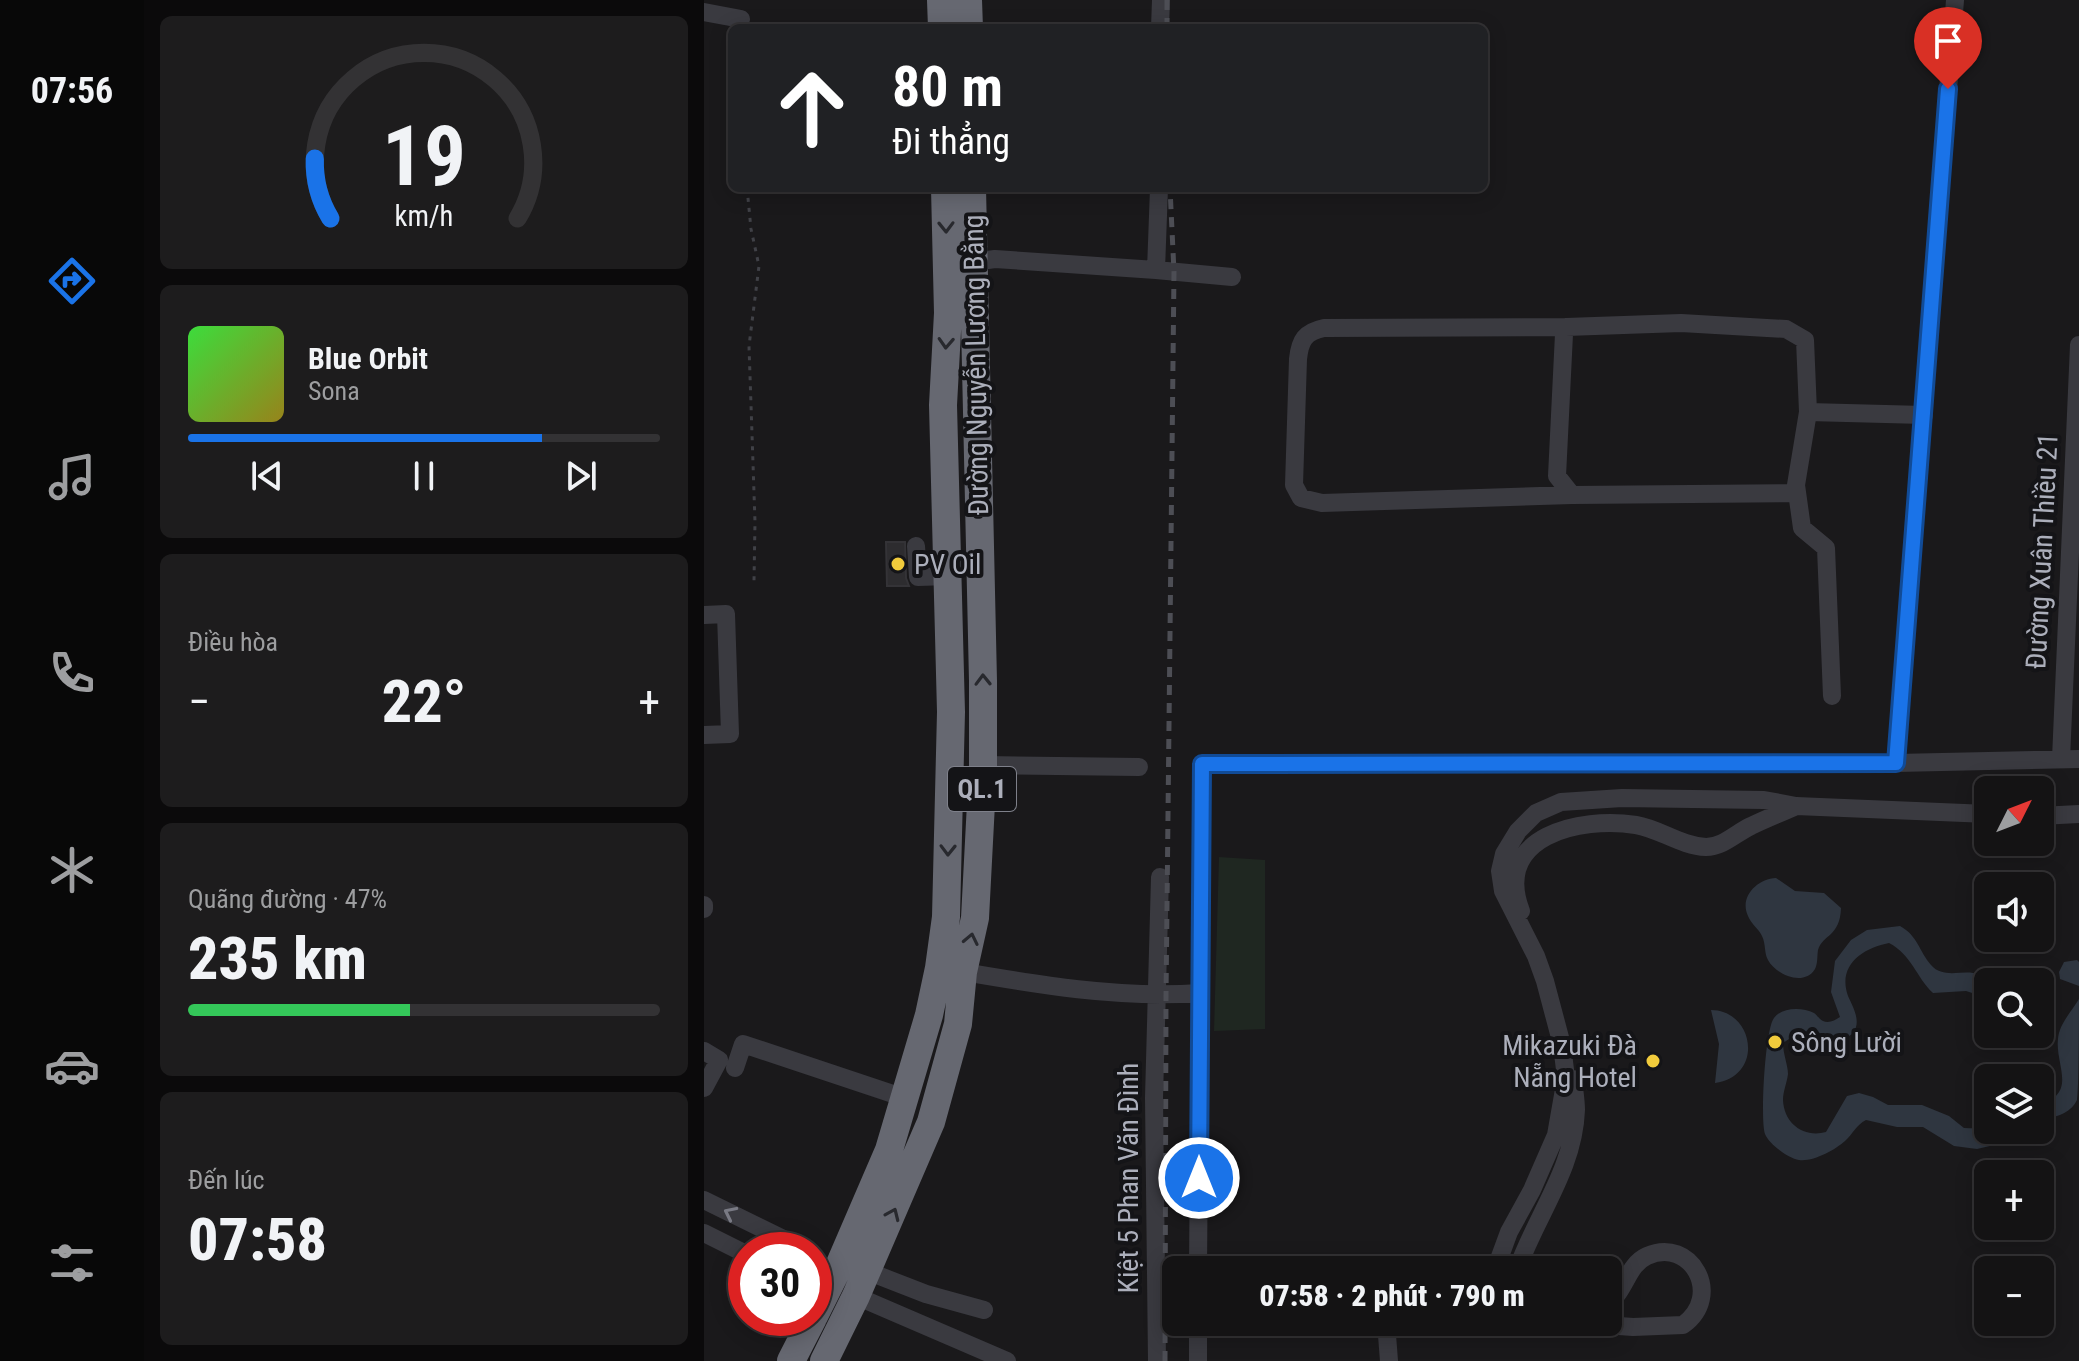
<!DOCTYPE html>
<html lang="vi">
<meta charset="utf-8">
<style>
:root{--surface:#141314;--page:#1d1c1d;--text:#f1f3f6;--muted:#9d9ea0;--line:#333234;--accent:#1a73e8}
body{margin:0;font-family:"Roboto Condensed",sans-serif;background:var(--page);color:var(--text);height:100vh;display:flex;flex-direction:column;font-size:30px;white-space:nowrap}
*{box-sizing:border-box;margin:0}
p{font-size:26px;color:var(--muted)}
.icon{flex:none;width:44px;height:44px;fill:none;stroke:currentColor;stroke-width:2;stroke-linecap:round;stroke-linejoin:round}
.map{position:relative;flex:1;overflow:hidden}
.side{display:flex;flex-direction:column;gap:16px;padding:16px;background:#0b0a0b;width:560px}
.side>*{flex:none}
.top-card{position:absolute;left:24px;top:24px;width:760px;height:168px;border-radius:12px;box-shadow:0 4px 20px #0003,0 0 0 2px var(--line);background:#202124;color:#fff;overflow:hidden}
.needle{width:52px;rotate:48deg}
.fabs{position:absolute;left:1270px;top:776px;display:grid;gap:16px}
.fabs a{display:grid;place-items:center;width:80px;height:80px;border-radius:12px;background:var(--surface);box-shadow:0 4px 20px #0003,0 0 0 2px var(--line);font-size:40px}
.speed{position:absolute;left:24px;top:1232px;display:flex;gap:16px;font-size:40px;font-weight:700;text-align:center}
.speed>*{display:grid;place-content:center;width:104px;height:104px;border-radius:50%;background:var(--surface);box-shadow:0 4px 20px #0003,0 0 0 2px var(--line);line-height:1}
.speed .limit{border:12px solid #d22;background:#fff;color:#111}
.pin{position:absolute;display:grid;place-items:center;width:68px;height:68px;color:#fff;margin:-82px -34px;border-radius:50% 50% 50% 0;rotate:-45deg;box-shadow:0 0 8px #0007}
.pin .icon{rotate:45deg}
.me{position:absolute;width:88px;margin:-44px;rotate:0deg;stroke-linejoin:round;filter:drop-shadow(0 0 6px #0008)}
.turn{display:flex;align-items:center;gap:28px;height:168px;padding:0 32px;font-size:36px}
.turn .icon{width:104px;height:104px;stroke-width:2.5}
.turn b{display:block;font-size:56px;line-height:68px}
.big{font-size:60px;font-weight:800;line-height:1.1}
.side .tile{flex:1;display:flex;flex-direction:column;justify-content:center;gap:12px;min-width:0;padding:0 28px;border-radius:12px;background:var(--page)}
.side .dial{align-items:center;gap:0}
.dial svg{height:208px;overflow:visible;fill:none;stroke:var(--line);stroke-width:7;stroke-linecap:round;text-anchor:middle}
.dial text{fill:var(--text);stroke:none}
.song{display:flex;align-items:center;gap:24px}
.cover{width:96px;height:96px;border-radius:12px;background:linear-gradient(135deg,hsl(120 70% 55%),hsl(50 70% 35%))}
.played{height:8px;border-radius:4px;background:linear-gradient(90deg,var(--accent) 75%,var(--line) 75%)}
.keys{display:flex;justify-content:space-around;direction:ltr}
.heat{display:flex;justify-content:space-between;align-items:center;font-size:44px;direction:ltr}
.charge{height:12px;border-radius:6px;background:linear-gradient(90deg,#34c759 47%,var(--line) 0)}
.trip{position:absolute;left:458px;top:1256px;width:460px;height:80px;border-radius:12px;background:var(--surface);box-shadow:0 4px 20px #0003,0 0 0 2px var(--line);font-weight:800;line-height:80px;text-align:center}
main{display:flex;flex:1;min-height:0}
.tabs{display:flex;flex-direction:column;width:144px;justify-content:space-around;align-items:center;background:#080808;color:var(--muted)}
.tabs .icon{width:56px;height:56px}
.tabs .current{color:var(--accent)}
.tabs b{font-size:36px;color:var(--text)}
.map>svg:first-child{display:block}
</style>
<main>
<nav class="tabs">
<b>07:56</b>
<svg class="icon current" aria-label="directions" viewBox="0 0 24 24"><path d="M12 3l9 9-9 9-9-9zM9 14v-3h6M13 9l2 2-2 2"/></svg>
<svg class="icon" aria-label="music" viewBox="0 0 24 24"><path d="M9 18V5l10-2v13"/><circle cx="6" cy="18" r="3"/><circle cx="16" cy="16" r="3"/></svg>
<svg class="icon" aria-label="phone" viewBox="0 0 24 24"><path d="M5 4h4l2 5-3 2q2 4 5 5l2-3 5 2v4C11 20 4 13 5 4z"/></svg>
<svg class="icon" aria-label="climate" viewBox="0 0 24 24"><path d="M12 3v18M4 7l16 10M4 17L20 7"/></svg>
<svg class="icon" aria-label="car" viewBox="0 0 24 24"><path d="M5 17H2v-5l4-1 3-4h7l3 4 3 1v5h-3M9 17h6M6 11h13"/><circle cx="7" cy="17" r="2"/><circle cx="17" cy="17" r="2"/></svg>
<svg class="icon" aria-label="filters" viewBox="0 0 24 24"><path d="M4 7h16M4 17h16"/><circle cx="9" cy="7" r="2"/><circle cx="15" cy="17" r="2"/></svg>
</nav>
<section class="side">
<div class="tile dial"><svg viewBox="0 0 100 80">
<path d="M14 69A42 42 0 1 1 86 69"/>
<path d="M14 69A42 42 0 0 1 8 46" stroke="#1a73e8"/>
<text x="50" y="56" font-size="32" font-weight="700">19</text>
<text x="50" y="72" font-size="11">km/h</text>
</svg></div>
<div class="tile">
<div class="song"><i class="cover"></i><div><b>Blue Orbit</b><p>Sona</p></div></div>
<div class="played"></div>
<div class="keys"><svg class="icon" aria-label="previous" viewBox="0 0 24 24"><path d="M18 5L8 12l10 7zM5 5v14"/></svg><svg class="icon" aria-label="pause" viewBox="0 0 24 24"><path d="M8 5v14M16 5v14"/></svg><svg class="icon" aria-label="next" viewBox="0 0 24 24"><path d="M6 5l10 7-10 7zM19 5v14"/></svg></div>
</div>
<div class="tile"><p>Điều hòa</p>
<div class="heat"><a>−</a><b class="big">22°</b><a>+</a></div>
</div>
<div class="tile"><p>Quãng đường · 47%</p><b class="big">235 km</b><div class="charge"></div></div>
<div class="tile"><p>Đến lúc</p><b class="big">07:58</b></div>
</section>
<div class="map">
<svg width="1375" height="1361" viewBox="0 0 1375 1361">
<rect width="100%" height="100%" fill="#1a191b"/>
<!-- green -->
<path fill="#1f2721" d="M515,857l46,3v169l-51,2z"/>
<!-- water -->
<path fill="#2f3640" d="M1072,878l19,13 29,2 17,15c-1,29 -18,26 -23,42 -1,6 0,13 -3,19 -11,18 -39,6 -47,-9 -4,-7 -2,-16 -6,-24 -3,-7 -11,-12 -14,-20 -9,-19 9,-37 28,-38z
M1196,926c18,10 19,25 31,39 11,13 28,6 42,8 19,2 22,13 43,4l10,5h-38v16l-22,-7 -33,2c-17,-16 -21,-38 -44,-50 -26,5 -52,22 -41,53 4,9 11,21 8,31 -2,10 -14,12 -21,14l-11,-4 -11,2 -18,-4 -12,8c0,11 5,22 5,31 -1,9 -5,17 -5,26 1,24 21,38 43,32l21,-36 12,-3 14,4 15,8h34l27,11 15,12 50,2 -20,15 -17,4 -23,-3 -31,-19h-26l-31,-7c-10,5 -13,14 -21,21 -10,9 -32,21 -46,19 -11,-2 -30,-16 -34,-26 -5,-14 0,-105 9,-116 8,-11 28,-11 40,-5 3,2 5,6 9,8 6,3 12,-1 17,-4l-9,-25 4,-31 16,-21 16,-10z
M1373,960l2,2v24l-19,-7 -1,-7 5,-10z
M1375,999c0,18 0,89 -2,101 -6,13 -24,20 -37,17v-13c38,-11 15,-39 18,-65 1,-15 14,-28 21,-40z
M1007,1010c43,0 54,66 4,73l4,-39z"/>
<!-- building -->
<path fill="#2d2c2f" stroke="#343337" stroke-width="2" d="M182,542h19l1,36 3,8h-22z"/>
<g fill="none" stroke-linecap="round" stroke-linejoin="round">
<!-- path -->
<path stroke="#404147" stroke-width="3" stroke-dasharray="4 6" stroke-linecap="butt" d="M43,188l4,41 8,37 -10,80 6,176 -1,59"/>
<!-- minor -->
<path stroke="#3a3a40" stroke-width="18" d="M0,12l37,7
M456,28l1,-28
M262,263l29,-4 161,11 3,-82
M452,270l76,7
M862,327l-242,1c-19,4 -24,12 -26,31l-4,126 7,13 21,5 250,-8
M1093,493l-225,2 -15,-19 7,-142 2,-7 115,-4 105,6 19,11 3,72
M212,546l2,31 31,-1
M0,615l22,-1 4,120 -26,1
M1128,696l-6,-148 -24,-20 -6,-43 12,-73 116,3
M1357,759l18,-414
M1192,763l59,-763
M279,765l156,2
M1336,816l39,-2
M0,905v4
M817,911c-29,-75 59,-95 115,-86 24,4 45,21 70,22 17,0 30,-14 45,-21 14,-7 30,-13 45,-20
M248,970c81,14 165,29 248,23
M0,1051l15,9 -15,28
M31,1068l8,-24 162,54
M0,1200l102,50
M0,1233l42,21
M494,1270l4,-506 694,-1 183,-4
M791,1270l14,-38 23,-42 24,-55 10,-57 -4,-33 -17,-64 -9,-25 -33,-65 -3,-20 4,-17 14,-23 18,-18 25,-11 61,-4 142,2 32,6 192,8
M813,1270c19,-54 57,-101 59,-160 0,-10 -2,-21 -3,-31
M163,1271l59,23 58,16
M152,1296l151,65
M682,1322l3,39
M860,1322l69,5 50,-2c41,-29 8,-89 -36,-69 -20,9 -21,35 -39,47
M453,1361l-3,-263 6,-221
M494,1361v-39"/>
<!-- highway -->
<path stroke="#666871" stroke-width="28" d="M237,0l1,28
M264,0l1,28
M110,1316l25,-50 50,-116 40,-135 10,-47 7,-51 5,-205 -8,-307 5,-92 -3,-125
M87,1361l22,-43
M120,1361l32,-65 75,-174 27,-98 5,-52 12,-54 8,-153v-84l-11,-493"/>
<!-- rail -->
<path stroke="#4d4e55" stroke-width="5" stroke-dasharray="10 8" stroke-linecap="butt" d="M463,0v28
M461,1361l1,-365 8,-724 -4,-84"/>
</g>
<!-- one-way arrows -->
<defs><path id="oneway-chevron" d="M-2-3.5L2.5 0L-2 3.5" fill="none" stroke-width="1.6" stroke-linecap="round" stroke-linejoin="round" transform="scale(2)"/></defs>
<g stroke="#28292e">
<use href="#oneway-chevron" transform="translate(242 227) rotate(89)"/>
<use href="#oneway-chevron" transform="translate(242 343) rotate(93)"/>
<use href="#oneway-chevron" transform="translate(279 680) rotate(-91)"/>
<use href="#oneway-chevron" transform="translate(244 850) rotate(91)"/>
<use href="#oneway-chevron" transform="translate(267 939) rotate(-78)"/>
<use href="#oneway-chevron" transform="translate(189 1214) rotate(-66)"/>
</g>
<use stroke="#797a84" href="#oneway-chevron" transform="translate(26 1213) rotate(-154)"/>
<g fill="none" stroke-linecap="round" stroke-linejoin="round">
<defs>
<path id="route" d="M495,1178l3,-414 694,-1 52,-674"/>
</defs>
<!-- route casing -->
<use href="#route" stroke="#114b97" stroke-width="20"/>
<!-- route -->
<use href="#route" stroke="#1a73e8" stroke-width="14"/>
</g>
<!-- markers -->
<g fill="#f1cb3c" stroke="#141417" stroke-width="3">
<circle cx="194" cy="564" r="8"/>
<circle cx="1071" cy="1042" r="8"/>
<circle cx="949" cy="1061" r="8"/>
</g>
<g text-anchor="middle" dominant-baseline="central" stroke-width="8" stroke-linejoin="round" paint-order="stroke">
<!-- shield labels -->
<rect fill="#141417" stroke="#7e808a" stroke-width="2" x="244" y="767" width="68" height="44" rx="6"/>
<g font-size="26" font-weight="bold" fill="#acafbb">
<text x="278" y="789">QL.1</text>
</g>
<!-- street labels -->
<g font-size="28" fill="#acafbb" stroke="#141417">
<text transform="translate(272 365) rotate(-91)">Đường Nguyễn Lương Bằng</text>
<text transform="translate(1338 551) rotate(-87)">Đường Xuân Thiều 21</text>
<text transform="translate(424 1178) rotate(-90)">Kiệt 5 Phan Văn Đình</text>
</g>
<!-- poi labels -->
<g font-size="28" fill="#acafbb" stroke="#141417" text-anchor="start">
<text x="210" y="564">PV Oil</text>
<text x="1087" y="1042">Sông Lười</text>
<text x="933" y="1045" text-anchor="end">Mikazuki Đà<tspan x="933" dy="32">Nẵng Hotel</tspan></text>
</g>
</g>
</svg>
<div class="fabs">
<a><svg class="needle" viewBox="-14 -14 28 28"><path d="M0-13l5 13h-10z" fill="#e53935"/><path d="M0 13l5-13h-10z" fill="#9d9ea0"/></svg></a>
<a><svg class="icon" aria-label="sound" viewBox="0 0 24 24"><path d="M4 9h4l5-4v14l-5-4H4zM17 9q2 3 0 6"/></svg></a>
<a><svg class="icon" aria-label="search" viewBox="0 0 24 24"><circle cx="10" cy="10" r="6"/><path d="M15 15l6 6"/></svg></a>
<a><svg class="icon" aria-label="layers" viewBox="0 0 24 24"><path d="M12 4l9 5-9 5-9-5zM3 14l9 5 9-5"/></svg></a>
<a>+</a>
<a>−</a>
</div>
<div class="speed"><div class="limit">30</div></div>
<div class="pin" style="left:1244px;top:89px;background:#d93025"><svg class="icon" aria-label="arrive" viewBox="0 0 24 24"><path d="M6 21V4h12l-3 4 3 4H6"/></svg></div>
<svg class="me" style="left:495px;top:1178px" viewBox="-20 -20 40 40"><circle r="17" fill="#1a73e8" stroke="#fff" stroke-width="3"/><path d="M0-11L8 9 0 5-8 9z" fill="#fff"/></svg>
<div class="trip">07:58 · 2 phút · 790 m</div>
<div class="top-card">
<div class="turn"><svg class="icon" aria-label="ahead" viewBox="0 0 24 24"><path d="M12 20V5M6 11l6-6 6 6"/></svg><div><b>80 m</b>Đi thẳng</div></div>
</div>
</div>
</main>
